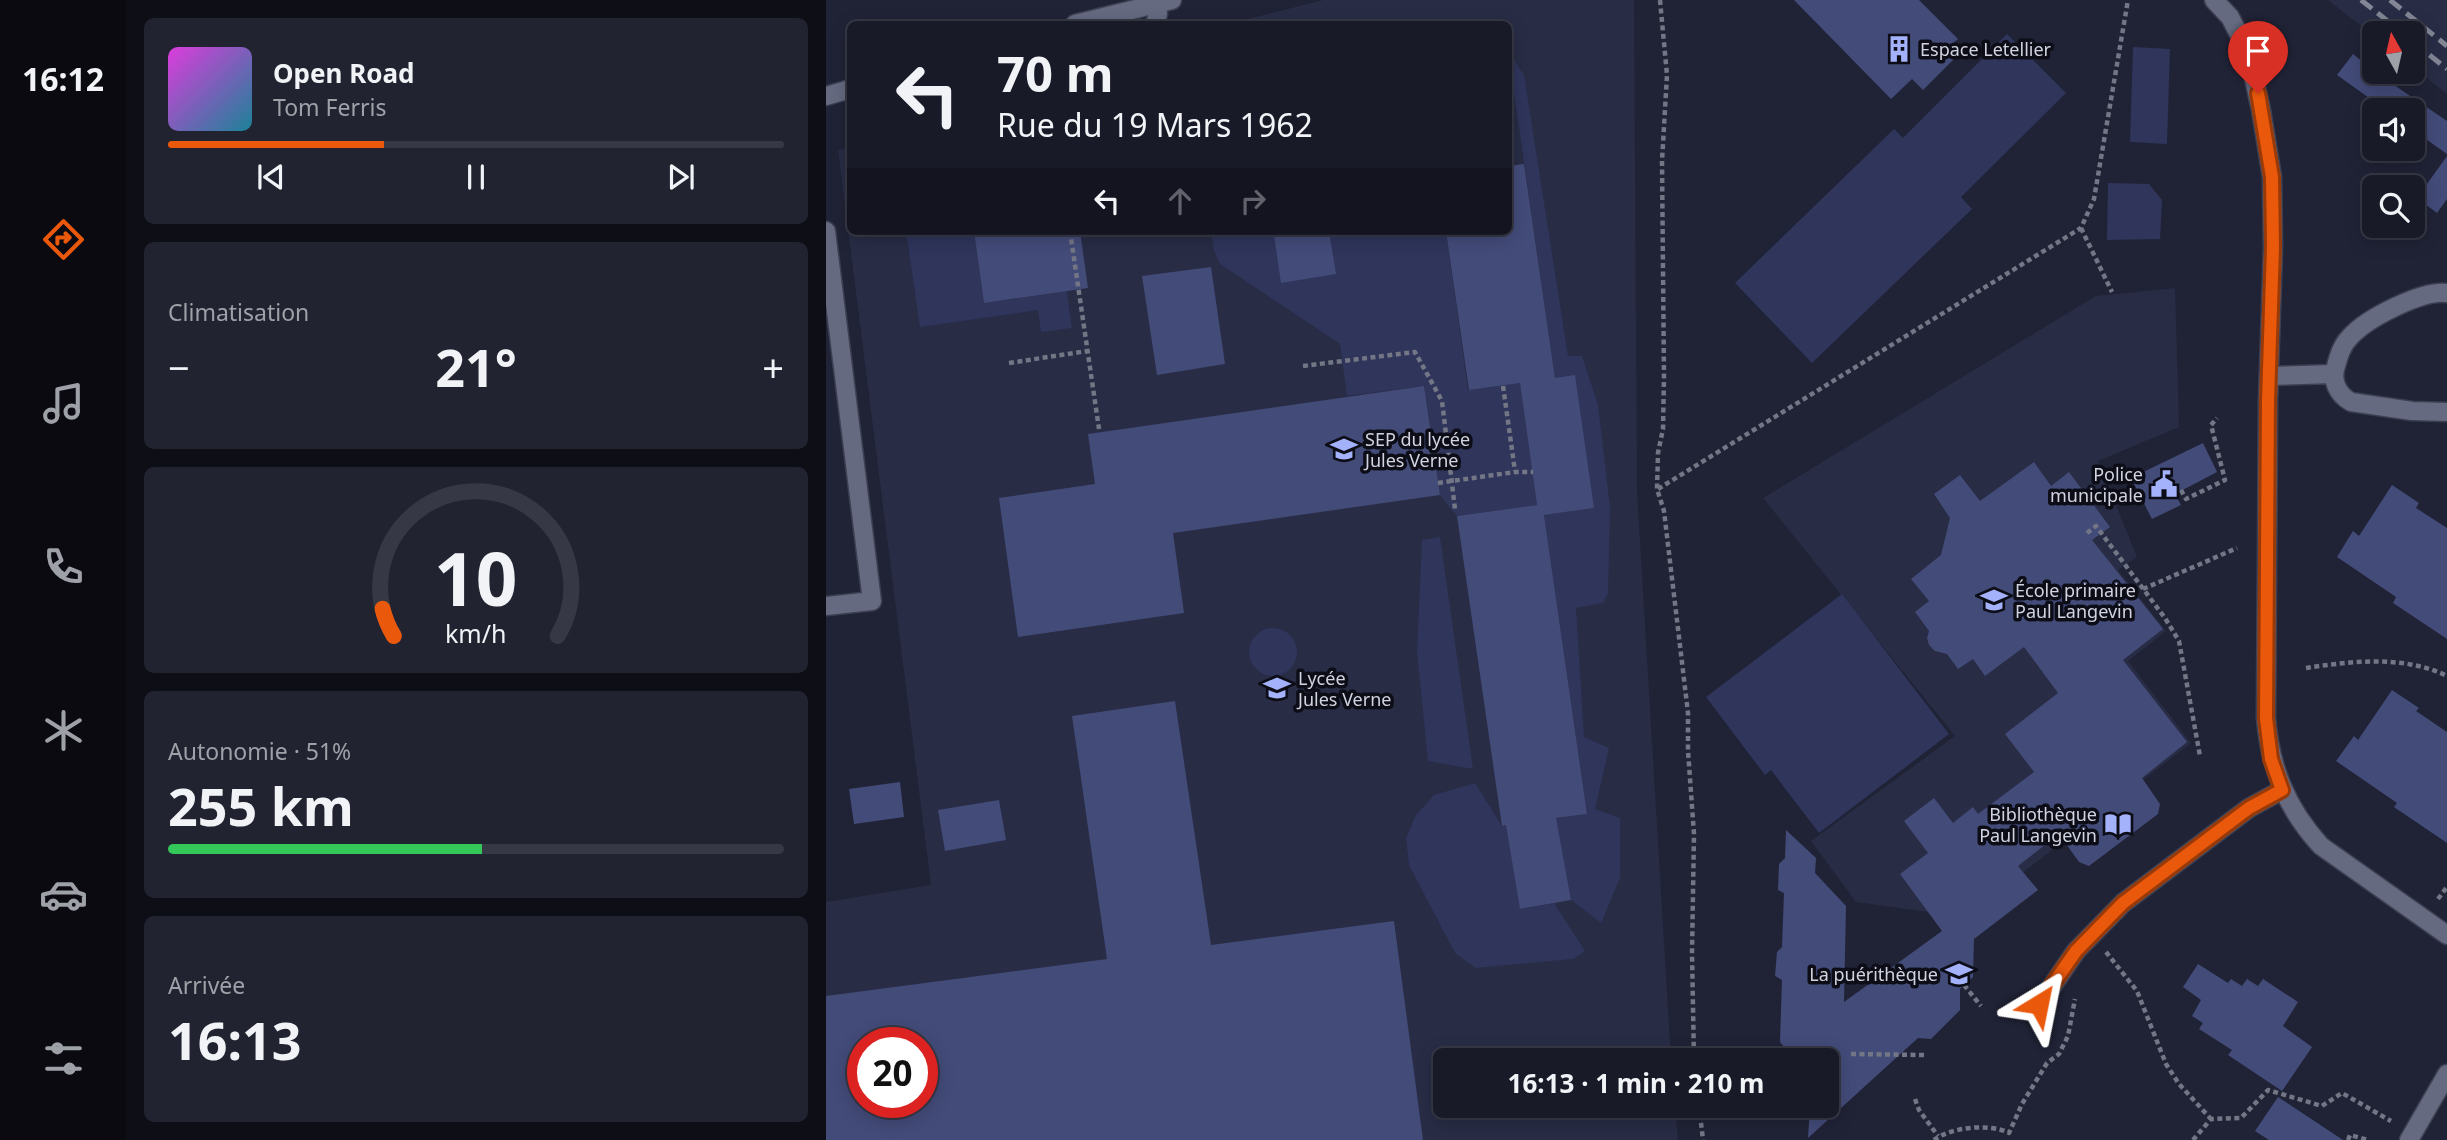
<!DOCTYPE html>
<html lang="fr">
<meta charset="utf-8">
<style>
:root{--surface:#181a28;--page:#212330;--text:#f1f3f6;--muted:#9fa1a8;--line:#363845;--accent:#ea580c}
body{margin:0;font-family:"Noto Sans",sans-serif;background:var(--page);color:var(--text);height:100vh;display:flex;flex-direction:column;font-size:26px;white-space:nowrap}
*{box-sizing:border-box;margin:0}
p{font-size:23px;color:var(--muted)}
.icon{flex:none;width:38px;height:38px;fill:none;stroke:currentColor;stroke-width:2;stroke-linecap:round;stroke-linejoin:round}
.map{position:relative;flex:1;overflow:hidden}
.side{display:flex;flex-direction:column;gap:18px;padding:18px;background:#0d0e16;width:700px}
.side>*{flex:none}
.hud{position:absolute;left:21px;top:21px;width:665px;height:214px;border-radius:10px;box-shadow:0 4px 18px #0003,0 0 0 2px var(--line);background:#181a28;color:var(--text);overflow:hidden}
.needle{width:46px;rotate:352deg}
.tools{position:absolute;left:1536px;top:21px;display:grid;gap:14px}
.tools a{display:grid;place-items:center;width:63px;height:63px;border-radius:10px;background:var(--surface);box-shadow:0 4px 18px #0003,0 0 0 2px var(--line);font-size:35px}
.speed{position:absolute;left:21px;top:1027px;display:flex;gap:14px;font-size:35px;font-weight:700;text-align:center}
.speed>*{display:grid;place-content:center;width:91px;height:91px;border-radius:50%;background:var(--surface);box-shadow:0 4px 18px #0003,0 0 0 2px var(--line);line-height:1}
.speed .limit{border:10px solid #d22;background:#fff;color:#111}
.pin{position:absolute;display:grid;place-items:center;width:60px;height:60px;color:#fff;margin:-72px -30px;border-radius:50% 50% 50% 0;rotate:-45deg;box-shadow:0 0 7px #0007}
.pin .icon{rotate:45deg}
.me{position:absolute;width:77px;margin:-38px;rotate:35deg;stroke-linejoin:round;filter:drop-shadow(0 0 5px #0008)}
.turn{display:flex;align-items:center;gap:24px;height:147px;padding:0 35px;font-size:32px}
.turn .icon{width:91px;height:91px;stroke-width:2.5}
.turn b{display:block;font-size:49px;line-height:60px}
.lanes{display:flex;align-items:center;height:66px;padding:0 35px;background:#0003;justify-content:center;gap:35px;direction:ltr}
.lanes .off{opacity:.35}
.big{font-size:52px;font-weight:700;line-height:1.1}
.side .card{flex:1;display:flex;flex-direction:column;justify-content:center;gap:10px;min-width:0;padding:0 24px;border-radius:10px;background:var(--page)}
.side .dial{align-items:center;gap:0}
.dial svg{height:182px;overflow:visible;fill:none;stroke:var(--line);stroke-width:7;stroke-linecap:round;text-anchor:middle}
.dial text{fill:var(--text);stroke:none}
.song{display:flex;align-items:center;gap:21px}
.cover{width:84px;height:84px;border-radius:10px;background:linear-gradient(135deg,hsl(300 70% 55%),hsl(190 70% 35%))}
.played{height:7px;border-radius:4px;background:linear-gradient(90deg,var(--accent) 35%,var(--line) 35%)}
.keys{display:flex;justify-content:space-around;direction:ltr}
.heat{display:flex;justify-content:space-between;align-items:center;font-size:38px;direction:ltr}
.charge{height:10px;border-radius:5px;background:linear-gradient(90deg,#34c759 51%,var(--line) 0)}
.trip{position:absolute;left:607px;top:1048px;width:406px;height:70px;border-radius:10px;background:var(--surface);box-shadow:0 4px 18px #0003,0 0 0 2px var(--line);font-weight:700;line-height:70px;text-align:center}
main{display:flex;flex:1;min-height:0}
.tabs{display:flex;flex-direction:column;width:126px;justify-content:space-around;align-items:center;background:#0a0a10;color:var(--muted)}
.tabs .icon{width:49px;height:49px}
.tabs .on{color:var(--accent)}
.tabs b{font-size:32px;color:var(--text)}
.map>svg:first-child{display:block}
</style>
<main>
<nav class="tabs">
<b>16:12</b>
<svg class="icon on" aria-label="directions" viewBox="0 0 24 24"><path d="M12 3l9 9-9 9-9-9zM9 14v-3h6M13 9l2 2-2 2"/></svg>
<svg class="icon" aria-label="music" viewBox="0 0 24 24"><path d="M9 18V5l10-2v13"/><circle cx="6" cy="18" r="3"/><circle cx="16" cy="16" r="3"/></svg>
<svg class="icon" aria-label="phone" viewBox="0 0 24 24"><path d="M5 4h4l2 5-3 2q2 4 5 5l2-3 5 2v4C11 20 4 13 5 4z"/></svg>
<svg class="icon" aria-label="climate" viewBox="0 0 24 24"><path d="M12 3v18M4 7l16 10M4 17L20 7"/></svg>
<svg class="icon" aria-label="car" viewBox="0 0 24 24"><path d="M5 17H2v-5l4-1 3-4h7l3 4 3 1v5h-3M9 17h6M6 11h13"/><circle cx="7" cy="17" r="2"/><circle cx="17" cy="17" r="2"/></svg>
<svg class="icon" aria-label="filters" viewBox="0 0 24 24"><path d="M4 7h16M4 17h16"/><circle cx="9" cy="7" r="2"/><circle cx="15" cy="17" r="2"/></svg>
</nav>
<section class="side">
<div class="card">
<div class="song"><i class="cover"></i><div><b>Open Road</b><p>Tom Ferris</p></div></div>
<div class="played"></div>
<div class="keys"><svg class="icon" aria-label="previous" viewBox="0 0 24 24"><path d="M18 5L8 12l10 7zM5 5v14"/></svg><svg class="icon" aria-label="pause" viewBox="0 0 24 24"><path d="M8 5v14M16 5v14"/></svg><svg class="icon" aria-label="next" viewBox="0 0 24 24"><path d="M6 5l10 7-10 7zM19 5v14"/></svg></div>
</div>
<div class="card"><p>Climatisation</p>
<div class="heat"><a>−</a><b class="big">21°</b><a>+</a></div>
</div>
<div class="card dial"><svg viewBox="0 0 100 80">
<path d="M14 69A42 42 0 1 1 86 69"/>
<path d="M14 69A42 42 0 0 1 9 57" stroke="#ea580c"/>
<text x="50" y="56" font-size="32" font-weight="700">10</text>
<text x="50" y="72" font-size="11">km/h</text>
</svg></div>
<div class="card"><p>Autonomie · 51%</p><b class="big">255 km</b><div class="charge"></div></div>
<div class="card"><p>Arrivée</p><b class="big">16:13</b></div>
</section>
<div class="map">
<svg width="1621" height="1140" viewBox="0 0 1621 1140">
<rect width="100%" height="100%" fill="#202336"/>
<!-- built -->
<path fill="#282c45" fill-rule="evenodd" d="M497,0h311l3,491 34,569h-225v46h229l3,34h-852v-238l105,-17 -93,-735 12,-2v83h658v-207h-280zM37,1043h59v59h-59z
M1502,0h119v94l-34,-27v-34h-38v4z
M1349,288l4,139 -81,34 39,96 -19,13 48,61 -38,30 63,82 -226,174 -109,-15 -45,-61 144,-105 -192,-238 333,-202z"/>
<!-- green -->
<path fill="#2f355b" d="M1181,34l59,59 -105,104 11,12 -160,154 -77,-80 159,-154 9,9z
M1307,47l37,2 -3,95 -37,-2z
M683,52l15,23 44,281h14l16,49 12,102 -2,86 -5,10 -27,5 8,129 25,11 -14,61 25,9v60l-19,45 -30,-23 -9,-48 -50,8 9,49 33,-6 31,48 -12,8 -97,9 -21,-15 -46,-88 -3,-27 10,-23 18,-20 41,-12 27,43 85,-12 -43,-299 50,-7 -39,-130 -44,-307 -2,-1z
M1282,183l41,1 13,16 -2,39 -53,1z
M80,231h68l10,72 72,-10 -9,-62h11l14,97 -31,4 -3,-22 -118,17z
M385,231h235l22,159 52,-7 17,122 -80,11 -17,-21 -16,-109 -77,10 -7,-52 -120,-80 -6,-13z
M614,537l33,232 -45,-8 -11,-109 5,-112z
M1016,594l107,140 -130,99 -48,-63 -6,5 -59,-78z
M423 652a24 24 0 1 1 48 0a24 24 0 1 1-48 0Z"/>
<!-- building -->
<path fill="#434b79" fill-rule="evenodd" d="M968,0h125l39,39 -6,5 8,9 -37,37 -11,-11 -21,20z
M1527,54l22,18 72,49v33l-34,-24v-20h-27l-49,-35z
M1621,156v43l-10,14 -20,-15z
M698,164l31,214 20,-3 19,133 -50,7 43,299 -31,4 15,82 -51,9 -14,-84 -4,1 -45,-310 80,-11 -17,-122 -51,7 -23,-159h62v-65z
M148,231h106l8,57 -104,15z
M472,231h31l7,43 -55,9 -7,-48z
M385,267l14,97 -68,11 -15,-99z
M598,386l16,109 -267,38 11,80 -166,24 -19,-139 96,-14 -7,-50z
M1377,443l14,29 -42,22 6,11 -29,14 -21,-41z
M1208,462l17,24 18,-14 41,55 -18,13 71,89 -40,31 64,82 -45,36 18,26 -2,10 -69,52 -10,-4 -20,-28 -41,32 20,24 -64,49 -1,38 -13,12v21l-29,29 -13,-1 -110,100 2,-32h17v-46h-32l-15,-18 2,-62 -7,-4 2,-24 5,-5 2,-54 -6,-3 1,-26 6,-6 1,-28 30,28 -1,15 31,33 -2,96 98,-71 -42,-57 28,-21 -24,-32 30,-23 19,25 20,-16 5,7 56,-42 -29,-38 53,-41 -34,-46 -39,29 -12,-17 -15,10 -11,-15 -12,-3 -6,-6 -2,-7 2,-7 -14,-19 14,-11 -18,-22 30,-24 9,-37 -16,-24 26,-19 20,26z
M1566,485l27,18 -3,5 31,20v111l-54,-36 3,-6 -59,-40 16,-26 6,5z
M1566,690l27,18 -3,3 31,21v111l-53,-36 3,-4 -61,-42 18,-25 4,4z
M349,701l36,244 183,-24 29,219h-597v-144l281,-37 -35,-243zM37,1043h59v59h-59z
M74,782l4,35 -50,7 -5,-35z
M173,800l7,40 -61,11 -7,-41z
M1372,964l30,19 3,-4 11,7 5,-7 11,7 5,-7 35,23 -15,24 29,21 -30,44 -54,-36 4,-5 -33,-21 4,-6 -11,-7 9,-16 -18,-13z
M1452,1097l65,43h-74l-14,-9z"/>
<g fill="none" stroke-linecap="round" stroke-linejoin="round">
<defs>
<path id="minor" d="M1388,0l16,17 18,35 13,58 11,67 1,71 -5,152 -2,318c4,50 21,91 55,128l126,89
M249,24l97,-24
M329,24l3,-10 -1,-10
M0,96l24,-7
M0,231l46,370 -46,5
M1621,293c-25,-3 -80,25 -97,44 -8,8 -11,18 -14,29 -5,14 1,28 15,36l61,9 35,1
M1444,376l63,-2
M1214,1004l36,-53 47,-48 126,-95 33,-18
M1583,1140l38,-66"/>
</defs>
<!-- minor casing -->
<use href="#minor" stroke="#3c3f51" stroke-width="21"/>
<!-- path -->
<path stroke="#737685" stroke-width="4.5" stroke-dasharray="5 3.5" stroke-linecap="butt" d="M834,0l7,75 -5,86 2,216 -1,52 -5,24 -1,36 7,22 24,202v38l6,83 -2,119 2,107
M1255,228l31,64
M244,231l29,198
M183,363l78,-12
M477,366l112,-14 27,49 13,108
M677,386l12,85
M612,483l77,-11h18
M832,489l423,-261 13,-29 34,-199
M1355,490l5,9 39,-19 -14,-55 6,-7
M1261,533l9,-7 69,92 14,23 21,115
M1317,589l94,-41
M1480,668c46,-7 98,-13 141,8
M1612,899l9,-12
M1280,952l31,39 29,73 13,20 32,35
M1138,985l17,21
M1025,1054l73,1
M1089,1099l4,11 19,26
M873,1106l4,34
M1108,1140c17,-13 56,-17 75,-7l13,-29 25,-41 12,-9 9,-18 7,-37
M1367,1140l18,-21 30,-1 27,-28 54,16 20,-13 49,28
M1522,1140l2,-5 18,5"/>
<!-- minor -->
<use href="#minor" stroke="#656a80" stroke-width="18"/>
<!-- rail -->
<path stroke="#838695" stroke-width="5" stroke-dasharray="14 7" stroke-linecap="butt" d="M1535,0l42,33
M1564,0l57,46
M1587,42l34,27"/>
</g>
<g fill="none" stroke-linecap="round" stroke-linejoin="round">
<defs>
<path id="route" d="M1213,1004l37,-53 47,-48 126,-95 33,-18 -11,-31 -5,-41 2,-318 5,-153 -1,-70 -14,-84"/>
</defs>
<!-- route casing -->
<use href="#route" stroke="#983908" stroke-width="18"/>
<!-- route -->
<use href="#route" stroke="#ea580c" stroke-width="12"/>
</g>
<!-- icons -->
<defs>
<symbol id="building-bare" viewBox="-9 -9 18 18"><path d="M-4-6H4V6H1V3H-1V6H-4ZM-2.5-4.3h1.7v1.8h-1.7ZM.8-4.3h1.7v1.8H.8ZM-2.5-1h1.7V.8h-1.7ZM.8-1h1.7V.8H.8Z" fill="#a4b2fc" stroke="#0c0d16" stroke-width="2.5" paint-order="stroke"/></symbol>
<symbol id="school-bare" viewBox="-9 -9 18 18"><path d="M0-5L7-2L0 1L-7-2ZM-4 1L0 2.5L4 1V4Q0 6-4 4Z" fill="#a4b2fc" stroke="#0c0d16" stroke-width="2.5" paint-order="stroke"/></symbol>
<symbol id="civic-bare" viewBox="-9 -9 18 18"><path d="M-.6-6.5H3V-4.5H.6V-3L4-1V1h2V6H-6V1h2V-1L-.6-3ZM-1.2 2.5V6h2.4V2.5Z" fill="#a4b2fc" stroke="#0c0d16" stroke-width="2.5" paint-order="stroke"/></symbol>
<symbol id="library-bare" viewBox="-9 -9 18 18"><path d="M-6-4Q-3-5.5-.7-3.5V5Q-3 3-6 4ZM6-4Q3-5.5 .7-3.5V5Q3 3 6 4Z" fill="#a4b2fc" stroke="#0c0d16" stroke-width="2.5" paint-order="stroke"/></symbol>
</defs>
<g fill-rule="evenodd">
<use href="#building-bare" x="1054" y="30" width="38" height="38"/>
<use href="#school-bare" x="499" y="430" width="38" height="38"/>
<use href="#civic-bare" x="1319" y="465" width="38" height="38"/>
<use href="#school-bare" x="1149" y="581" width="38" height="38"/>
<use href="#school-bare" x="432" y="669" width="38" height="38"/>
<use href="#library-bare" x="1273" y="805" width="38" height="38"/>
<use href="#school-bare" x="1114" y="955" width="38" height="38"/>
</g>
<g text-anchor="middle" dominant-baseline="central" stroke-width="7" stroke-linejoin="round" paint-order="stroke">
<!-- poi labels -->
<g font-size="18" fill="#d1d4e0" stroke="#0c0d16" text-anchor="start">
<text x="1094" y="49">Espace Letellier</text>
<text x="539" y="439">SEP du lycée<tspan x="539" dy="21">Jules Verne</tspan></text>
<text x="1317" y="474" text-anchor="end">Police<tspan x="1317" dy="21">municipale</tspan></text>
<text x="1189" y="590">École primaire<tspan x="1189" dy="21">Paul Langevin</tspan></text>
<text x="472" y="678">Lycée<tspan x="472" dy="21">Jules Verne</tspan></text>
<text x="1271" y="814" text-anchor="end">Bibliothèque<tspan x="1271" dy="21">Paul Langevin</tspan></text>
<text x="1112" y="974" text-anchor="end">La puérithèque</text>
</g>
</g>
</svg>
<div class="tools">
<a><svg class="needle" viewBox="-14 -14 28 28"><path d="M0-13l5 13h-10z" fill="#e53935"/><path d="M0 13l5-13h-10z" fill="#9fa1a8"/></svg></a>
<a><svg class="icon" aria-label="sound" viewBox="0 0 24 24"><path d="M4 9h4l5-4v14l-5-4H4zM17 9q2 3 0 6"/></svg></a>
<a><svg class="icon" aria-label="search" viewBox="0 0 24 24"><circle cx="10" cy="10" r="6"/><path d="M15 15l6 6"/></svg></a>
</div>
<div class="speed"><div class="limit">20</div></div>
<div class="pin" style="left:1432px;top:93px;background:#d93025"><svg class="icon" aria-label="arrive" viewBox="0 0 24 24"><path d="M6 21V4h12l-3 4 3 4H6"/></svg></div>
<svg class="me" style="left:1213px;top:1004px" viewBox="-20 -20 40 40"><path d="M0-17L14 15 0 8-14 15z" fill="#ea580c" stroke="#fff" stroke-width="4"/></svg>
<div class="trip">16:13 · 1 min · 210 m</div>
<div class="hud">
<div class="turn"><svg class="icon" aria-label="left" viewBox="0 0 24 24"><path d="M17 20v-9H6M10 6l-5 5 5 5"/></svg><div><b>70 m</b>Rue du 19 Mars 1962</div></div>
<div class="lanes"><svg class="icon" aria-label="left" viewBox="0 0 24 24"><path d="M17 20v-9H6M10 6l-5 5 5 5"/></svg><svg class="icon off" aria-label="ahead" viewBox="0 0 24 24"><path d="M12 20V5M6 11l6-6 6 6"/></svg><svg class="icon off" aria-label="right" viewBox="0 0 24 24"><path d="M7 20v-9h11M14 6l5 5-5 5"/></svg></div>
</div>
</div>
</main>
